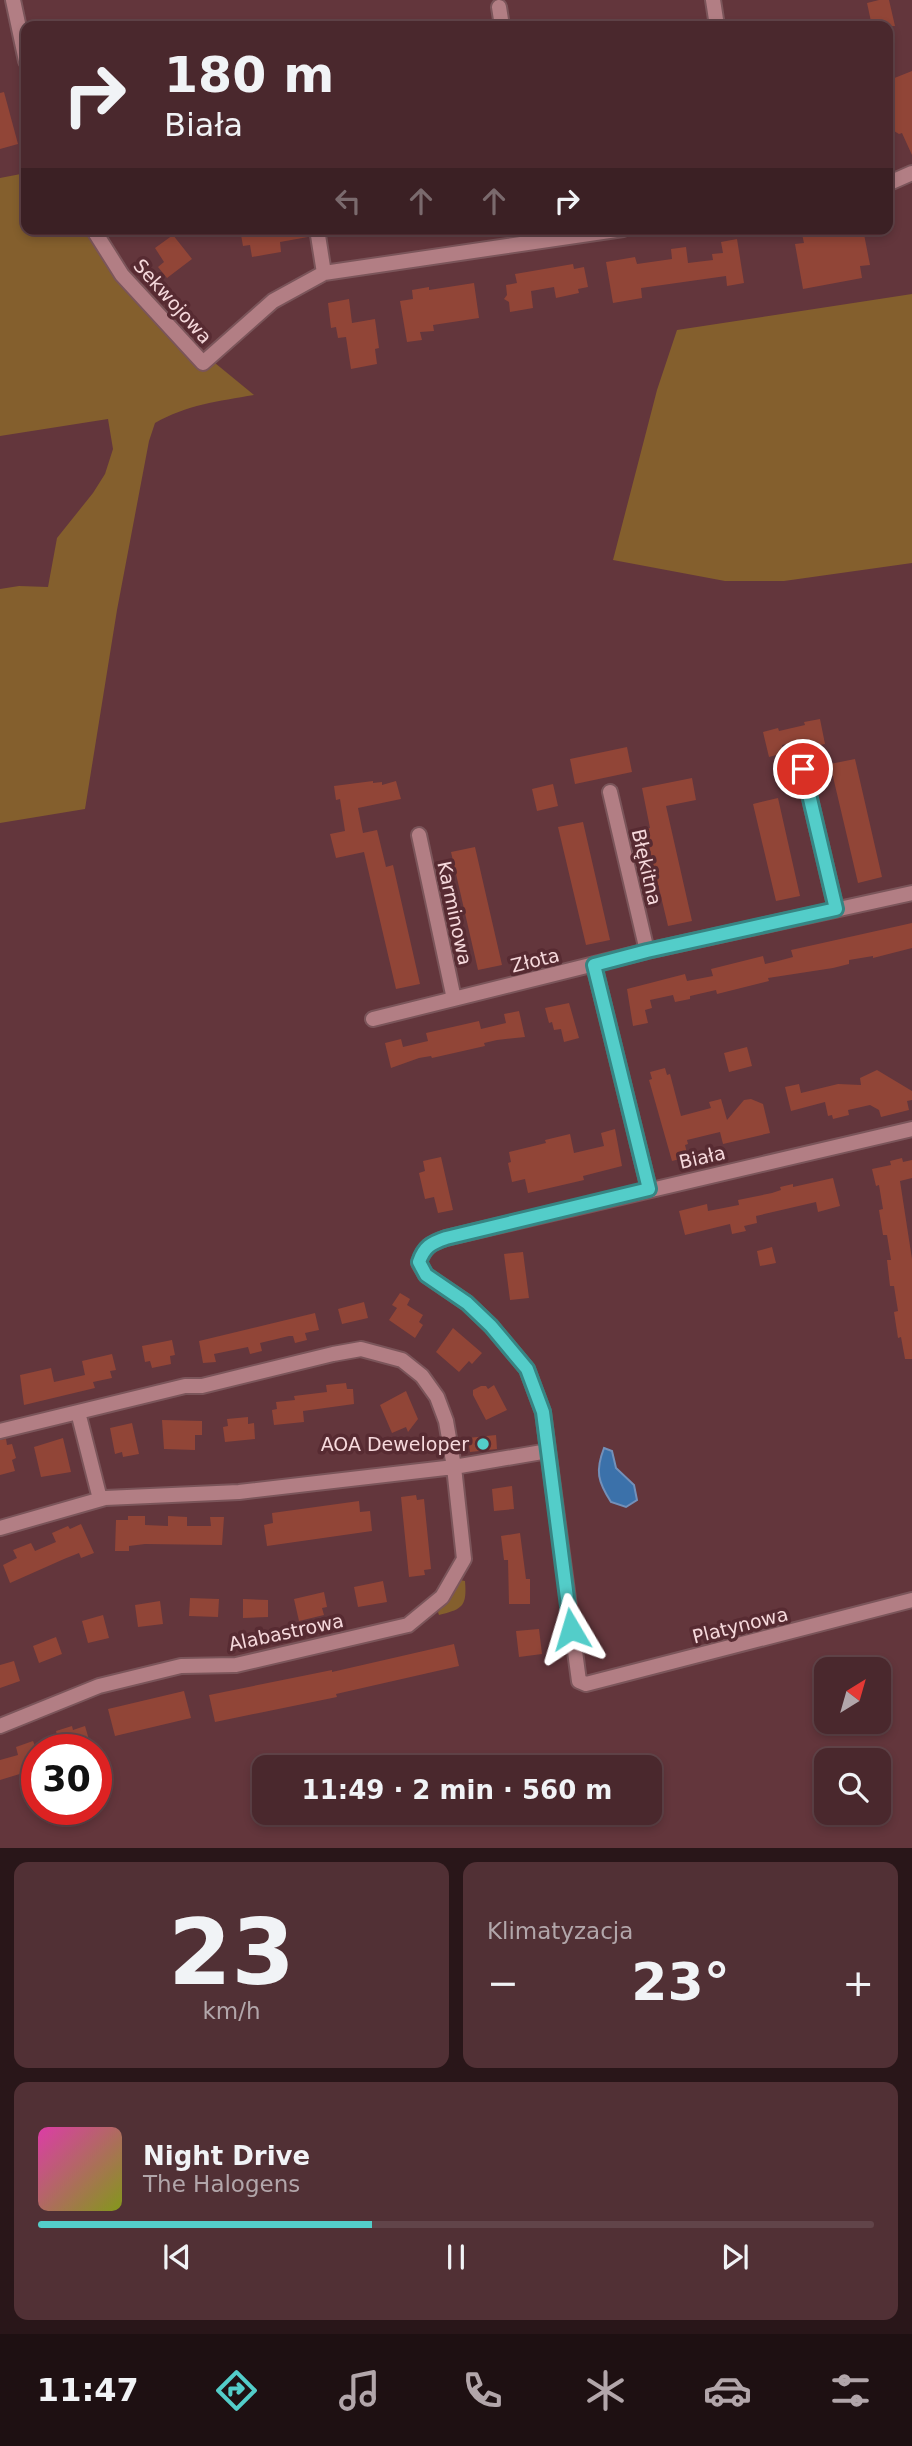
<!DOCTYPE html>
<html lang="pl">
<meta charset="utf-8">
<style>
:root{--surface:#4a282d;--page:#513035;--text:#f1f3f6;--muted:#b2a6aa;--line:#614449;--accent:#53cdc9}
body{margin:0;font-family:"DejaVu Sans",sans-serif;background:var(--page);color:var(--text);height:100vh;display:flex;flex-direction:column;font-size:26px;white-space:nowrap}
*{box-sizing:border-box;margin:0}
p{font-size:23px;color:var(--muted)}
.icon{flex:none;width:38px;height:38px;fill:none;stroke:currentColor;stroke-width:2;stroke-linecap:round;stroke-linejoin:round}
.map{position:relative;height:1848px;overflow:hidden}
.details{display:flex;flex-direction:column;gap:14px;padding:14px;background:#291619;flex:1}
.details>*{flex:none}
.guide{position:absolute;left:21px;top:21px;width:872px;height:214px;border-radius:14px;box-shadow:0 4px 10px #0003,0 0 0 2px var(--line);background:#4a282d;color:var(--text);overflow:hidden}
.needle{width:46px;rotate:37deg}
.tools{position:absolute;left:814px;top:1657px;display:grid;gap:14px}
.tools a{display:grid;place-items:center;width:77px;height:77px;border-radius:14px;background:var(--surface);box-shadow:0 4px 10px #0003,0 0 0 2px var(--line);font-size:35px}
.speed{position:absolute;left:21px;top:1734px;display:flex;gap:14px;font-size:35px;font-weight:700;text-align:center}
.speed>*{display:grid;place-content:center;width:91px;height:91px;border-radius:50%;background:var(--surface);box-shadow:0 4px 10px #0003,0 0 0 2px var(--line);line-height:1}
.speed .limit{border:10px solid #d22;background:#fff;color:#111}
.pin{position:absolute;display:grid;place-items:center;width:60px;height:60px;color:#fff;margin:-30px;border:4px solid #fff;border-radius:50%;box-shadow:0 2px 7px #0007}
.me{position:absolute;width:77px;margin:-38px;rotate:353deg;stroke-linejoin:round;filter:drop-shadow(0 0 5px #0008)}
.turn{display:flex;align-items:center;gap:24px;height:147px;padding:0 28px;font-size:32px}
.turn .icon{width:91px;height:91px;stroke-width:2.5}
.turn b{display:block;font-size:49px;line-height:60px}
.lanes{display:flex;align-items:center;height:66px;padding:0 28px;background:#0003;justify-content:center;gap:35px;direction:ltr}
.lanes .off{opacity:.35}
.big{font-size:52px;font-weight:700;line-height:1.1}
.details .widget{flex:1;display:flex;flex-direction:column;justify-content:center;gap:10px;min-width:0;padding:0 24px;border-radius:14px;background:var(--page)}
.details .dial{align-items:center;gap:0}
.dial b{font-size:91px;line-height:1}
.song{display:flex;align-items:center;gap:21px}
.cover{width:84px;height:84px;border-radius:10px;background:linear-gradient(135deg,hsl(320 70% 55%),hsl(70 70% 35%))}
.played{height:7px;border-radius:4px;background:linear-gradient(90deg,var(--accent) 40%,var(--line) 40%)}
.keys{display:flex;justify-content:space-around;direction:ltr}
.heat{display:flex;justify-content:space-between;align-items:center;font-size:38px;direction:ltr}
.details .tiles{flex:1;display:grid;gap:14px;grid-template-columns:1fr 1fr}
.widget:last-child{grid-column:span 2}
.trip{position:absolute;left:252px;top:1755px;width:410px;height:70px;border-radius:14px;background:var(--surface);box-shadow:0 4px 10px #0003,0 0 0 2px var(--line);font-weight:700;line-height:70px;text-align:center}
.tab-bar{display:flex;height:112px;justify-content:space-around;align-items:center;background:#1e1012;color:var(--muted)}
.tab-bar .icon{width:49px;height:49px}
.tab-bar .on{color:var(--accent)}
.tab-bar b{font-size:32px;color:var(--text)}
.map>svg:first-child{display:block}
</style>
<div class="map">
<svg width="912" height="1848" viewBox="0 0 912 1848">
<rect width="100%" height="100%" fill="#63363c"/>
<!-- green -->
<path fill="#845f2d" d="M26,173v56h59l41,58 29,35 47,46 13,-5 39,32c-35,6 -68,10 -99,28l-6,18 -32,169 -32,199 -85,14v-234l19,-3 29,1 9,-49 36,-45 12,-19 8,-25 -5,-30 -108,17v-258z
M912,294v269l-128,18h-59l-112,-21 44,-170 20,-60z
M460,1580l5,1c2,25 -2,28 -26,34l-1,-3 17,-21z"/>
<!-- water -->
<path fill="#3b71aa" stroke="#7390b9" stroke-width="2" d="M604,1448l8,3 4,17 18,17 3,15 -11,7 -15,-5c-13,-20 -16,-31 -7,-54z"/>
<!-- building -->
<path fill="#914537" d="M879,0h10l6,26h-23l-5,-23z
M912,71v84l-10,-22 -3,1 -5,-3 -7,-18v-32z
M4,92l14,52 -18,5v-56z
M240,229h68v8l-28,5 1,10 -29,5 -2,-12 -7,1z
M849,229h14l7,36 -10,1 2,12 -59,11 -8,-45 9,-1 -2,-9 16,-4 1,5z
M173,235l19,24 -25,19 -9,-11 6,-5 -9,-14z
M737,239l7,44 -17,3 -1,-10 -85,12 1,10 -29,5 -7,-41 29,-5 2,7 35,-5 -1,-10 15,-2 2,16 25,-3 -1,-6 11,-1 -2,-11z
M573,264l1,5 10,-2 4,20 -10,2 1,4 -23,5 -2,-11 -23,4 2,17 -23,4 -1,-10 -5,-3 3,-4 -1,-10 11,-2 -2,-9z
M474,283l5,35 -46,7 1,6 -14,1 2,8 -15,2 -7,-41 13,-2 -1,-9 17,-3v3z
M349,299l3,24 23,-4 4,29 -4,1 2,15 -26,5 -5,-32 -8,1 -2,-11 -5,1 -3,-25z
M820,719l5,25 -15,3 -2,-8 -26,6 2,8 -15,4 -6,-25 15,-4 1,3 26,-6 -1,-3z
M627,747l5,25 -57,12 -5,-25z
M855,759l27,118 -24,6 -28,-119z
M692,778l4,22 -30,6 26,115 -24,5 -23,-97 5,-1 -8,-40z
M373,781v2l9,-1v3l14,-4 5,18 -43,9 5,25 14,-3 9,37 7,-2 27,119 -24,5 -32,-137 -28,6 -6,-24 15,-3 -5,-32 -4,1 -2,-14z
M553,784l5,22 -21,5 -5,-22z
M778,798l22,98 -24,5 -23,-97z
M583,822l27,118 -24,5 -28,-118z
M475,847l27,118 -24,5 -27,-118z
M912,923v25l-39,10v-2l-24,4v4l-16,4 -65,10 1,3 -52,13 -1,-4 -26,6v3l-15,3 -2,-7 -23,5 2,8 -7,2 3,13 -15,3 -6,-37 58,-15 2,7 26,-5 -2,-7 52,-13 2,8 13,-3 15,-4 -2,-7z
M569,1003l10,35 -15,4 -3,-13 -7,1 -2,-8 -3,1 -4,-15z
M519,1011l6,26 -28,3 -13,3 1,3 -53,12 -1,-2 -12,2 -28,10 -6,-25 16,-4 2,8 25,-6 -2,-8 53,-12 2,8 25,-6 -2,-9z
M747,1047l5,19 -23,6 -5,-19z
M665,1068l2,7 3,-1 11,42 30,-8 -2,-6 12,-3 6,21 17,-20 7,-1 12,5 7,29 -47,11 -3,-12 -33,8 1,4 -3,1 3,12 -16,4 -23,-81 3,-1 -2,-7z
M877,1070l35,21v9l-5,1 2,9 -28,7 -2,-7 -9,-5 -22,5 1,5 -16,4 -1,-4 -4,1 -3,-14 -34,9 -6,-24 14,-3 2,9 37,-9 23,1 -1,-7z
M615,1129l7,37 -39,10 1,4 -56,13 -3,-14 -13,3 -4,-19 3,-1 -2,-10 37,-9 -1,-3 25,-6 4,19 30,-7 -3,-13z
M441,1157l12,53 -15,3 -4,-16 -9,2 -6,-26 6,-2 -2,-10z
M902,1158l1,4 9,-2v18l-12,3 12,78v100h-7l-4,-22 -3,1 -4,-26 4,-1 -4,-25h-4l-3,-26h4l-4,-25h-4l-4,-25 4,-1 -4,-24 -3,1 -4,-17 19,-4 -1,-4z
M833,1178l7,28 -22,6 -2,-10 -60,14 1,7 -13,3 2,5 -14,3 -2,-10 -45,11 -6,-24 28,-7 1,7 31,-6 -1,-5 34,-7 9,-3 -1,-3 13,-3v3z
M772,1247l4,16 -16,3 -3,-15z
M523,1252l6,46 -19,2 -6,-46z
M400,1293l10,6 -3,6 16,10 -4,7 4,3 -8,13 -26,-18 8,-12 -5,-3z
M364,1302l4,16 -26,6 -4,-15z
M315,1313l4,17 -14,3 2,7 -12,3 -2,-7h-4l-29,7 2,8 -12,3 -2,-7 -34,7 2,8 -13,1 -4,-22z
M453,1328l29,25 -10,11 -3,-3 -10,11 -23,-20z
M172,1340l3,15 -5,1 1,8 -19,4 -2,-7 -5,1 -3,-16z
M112,1354l4,16 -6,1 2,7 -19,4 2,6 -71,17 -4,-30 31,-7 3,14 31,-7 -3,-14z
M346,1383l1,6h6l1,15 -51,7 1,11 -30,3 -2,-15 5,-1 -1,-7 19,-2 -1,-4 33,-4 -1,-7z
M494,1385l13,25 -21,10 -13,-25v-5l8,-4h5l2,3z
M406,1391l12,28 -10,13 -2,-5 -14,6 -12,-28z
M248,1417v7l6,-1 1,16 -30,3 -2,-15 5,-1 -1,-7z
M162,1420l40,1v14h-7v15l-31,-1z
M132,1423l7,31 -16,3 -1,-5 -7,2 -5,-26z
M496,1435l1,14 -27,3 -2,-14z
M63,1438l8,34 -30,5 -7,-30z
M6,1439l1,6 5,-1 4,14 -4,2 3,11 -15,4v-35z
M512,1486l2,23 -20,2 -2,-22z
M416,1495l1,5 7,-1 7,70 -7,1 1,5 -16,2 -8,-80z
M359,1501l1,11 10,-1 2,20 -105,15 -3,-21 9,-2 -1,-10z
M128,1516h17v9l23,1v-10l19,1v9h24l-1,-9h14l-2,28 -77,-1 -16,2v5h-14l1,-31h12z
M81,1524l13,29 -13,5 -2,-5 -15,6 -54,24 -7,-18 14,-7 -4,-8 18,-7 4,8 21,-9 -4,-9 16,-7 2,3z
M520,1533l6,46h4v25h-21l-1,-44h-4l-3,-24z
M383,1581l4,21 -29,5 -4,-20z
M324,1592l3,15 -5,1 2,7 -25,6 -5,-22z
M190,1598l29,1 -1,18 -29,-1z
M243,1599l25,1v17l-25,1z
M160,1601l3,23 -25,3 -3,-22z
M103,1615l6,23 -21,5 -6,-22z
M539,1629l3,25 -23,3 -3,-26z
M56,1637l6,17 -23,9 -6,-17z
M454,1644l5,22 -123,28 1,3 -122,25 -6,-27 123,-25v2z
M14,1661l6,20 -20,7v-23z
M184,1691l7,27 -76,18 -7,-27z
M72,1726l1,4 12,-4 7,24h-56l1,22 -13,4 -1,-3 -23,7v-20l18,-5 -2,-8 17,-6 2,5 23,-7 -2,-8z"/>
<g fill="none" stroke-linecap="round" stroke-linejoin="round">
<defs>
<path id="street" d="M13,0l13,61
M713,0l4,26
M499,7l3,19
M887,184l25,-11
M93,229l29,46 81,88 70,-62 51,-28 299,-44
M317,229l7,44
M803,769l33,140
M610,792l37,159
M419,835l35,164
M594,965l55,224
M373,1019l274,-68 265,-58
M912,1129l-466,109c-15,5 -22,9 -27,25l7,12 41,28 24,23 36,43 16,43 36,269 7,3 326,-84
M78,1412l22,87
M0,1431l185,-45h17l131,-32 28,-5 41,11 20,16 15,21 9,24 8,46 10,92 -22,38 -34,28 -172,40 -55,1 -82,20 -99,40
M0,1528l105,-30 134,-6 215,-25 94,-16"/>
</defs>
<!-- street casing -->
<use href="#street" stroke="#7b555a" stroke-width="18"/>
<!-- street -->
<use href="#street" stroke="#b27e84" stroke-width="14"/>
</g>
<g fill="none" stroke-linecap="round" stroke-linejoin="round">
<defs>
<path id="route" d="M571,1629l-28,-217 -16,-43 -36,-43 -24,-23 -41,-28 -7,-13c5,-15 12,-19 27,-24l203,-49 -55,-224 53,-14 189,-42 -33,-140"/>
</defs>
<!-- route casing -->
<use href="#route" stroke="#368583" stroke-width="18"/>
<!-- route -->
<use href="#route" stroke="#53cdc9" stroke-width="12"/>
</g>
<!-- markers -->
<circle fill="#53cdc9" stroke="#572b32" stroke-width="2.5" cx="483" cy="1444" r="7"/>
<g text-anchor="middle" dominant-baseline="central" stroke-width="7" stroke-linejoin="round" paint-order="stroke">
<!-- street labels -->
<g font-size="19" fill="#f6d9dc" stroke="#572b32">
<text transform="translate(173 301) rotate(48)">Sekwojowa</text>
<text transform="translate(647 867) rotate(77)">Błękitna</text>
<text transform="translate(455 913) rotate(78)">Karminowa</text>
<text transform="translate(535 960) rotate(-14)">Złota</text>
<text transform="translate(702 1157) rotate(-13)">Biała</text>
<text transform="translate(740 1625) rotate(-14)">Platynowa</text>
<text transform="translate(286 1632) rotate(-12)">Alabastrowa</text>
</g>
<!-- poi labels -->
<g font-size="19" fill="#f6d9dc" stroke="#572b32" text-anchor="end">
<text x="469" y="1444">AOA Deweloper</text>
</g>
</g>
</svg>
<div class="tools">
<a><svg class="needle" viewBox="-14 -14 28 28"><path d="M0-13l5 13h-10z" fill="#e53935"/><path d="M0 13l5-13h-10z" fill="#b2a6aa"/></svg></a>
<a><svg class="icon" aria-label="search" viewBox="0 0 24 24"><circle cx="10" cy="10" r="6"/><path d="M15 15l6 6"/></svg></a>
</div>
<div class="speed"><div class="limit">30</div></div>
<div class="pin" style="left:803px;top:769px;background:#d93025"><svg class="icon" aria-label="arrive" viewBox="0 0 24 24"><path d="M6 21V4h12l-3 4 3 4H6"/></svg></div>
<svg class="me" style="left:571px;top:1629px" viewBox="-20 -20 40 40"><path d="M0-17L14 15 0 8-14 15z" fill="#53cdc9" stroke="#fff" stroke-width="4"/></svg>
<div class="trip">11:49 · 2 min · 560 m</div>
<div class="guide">
<div class="turn"><svg class="icon" aria-label="right" viewBox="0 0 24 24"><path d="M7 20v-9h11M14 6l5 5-5 5"/></svg><div><b>180 m</b>Biała</div></div>
<div class="lanes"><svg class="icon off" aria-label="left" viewBox="0 0 24 24"><path d="M17 20v-9H6M10 6l-5 5 5 5"/></svg><svg class="icon off" aria-label="ahead" viewBox="0 0 24 24"><path d="M12 20V5M6 11l6-6 6 6"/></svg><svg class="icon off" aria-label="ahead" viewBox="0 0 24 24"><path d="M12 20V5M6 11l6-6 6 6"/></svg><svg class="icon" aria-label="right" viewBox="0 0 24 24"><path d="M7 20v-9h11M14 6l5 5-5 5"/></svg></div>
</div>
</div>
<section class="details">
<div class="tiles">
<div class="widget dial"><b>23</b><p>km/h</p></div>
<div class="widget"><p>Klimatyzacja</p>
<div class="heat"><a>−</a><b class="big">23°</b><a>+</a></div>
</div>
<div class="widget">
<div class="song"><i class="cover"></i><div><b>Night Drive</b><p>The Halogens</p></div></div>
<div class="played"></div>
<div class="keys"><svg class="icon" aria-label="previous" viewBox="0 0 24 24"><path d="M18 5L8 12l10 7zM5 5v14"/></svg><svg class="icon" aria-label="pause" viewBox="0 0 24 24"><path d="M8 5v14M16 5v14"/></svg><svg class="icon" aria-label="next" viewBox="0 0 24 24"><path d="M6 5l10 7-10 7zM19 5v14"/></svg></div>
</div>
</div>
</section>
<nav class="tab-bar">
<b>11:47</b>
<svg class="icon on" aria-label="directions" viewBox="0 0 24 24"><path d="M12 3l9 9-9 9-9-9zM9 14v-3h6M13 9l2 2-2 2"/></svg>
<svg class="icon" aria-label="music" viewBox="0 0 24 24"><path d="M9 18V5l10-2v13"/><circle cx="6" cy="18" r="3"/><circle cx="16" cy="16" r="3"/></svg>
<svg class="icon" aria-label="phone" viewBox="0 0 24 24"><path d="M5 4h4l2 5-3 2q2 4 5 5l2-3 5 2v4C11 20 4 13 5 4z"/></svg>
<svg class="icon" aria-label="climate" viewBox="0 0 24 24"><path d="M12 3v18M4 7l16 10M4 17L20 7"/></svg>
<svg class="icon" aria-label="car" viewBox="0 0 24 24"><path d="M5 17H2v-5l4-1 3-4h7l3 4 3 1v5h-3M9 17h6M6 11h13"/><circle cx="7" cy="17" r="2"/><circle cx="17" cy="17" r="2"/></svg>
<svg class="icon" aria-label="filters" viewBox="0 0 24 24"><path d="M4 7h16M4 17h16"/><circle cx="9" cy="7" r="2"/><circle cx="15" cy="17" r="2"/></svg>
</nav>
